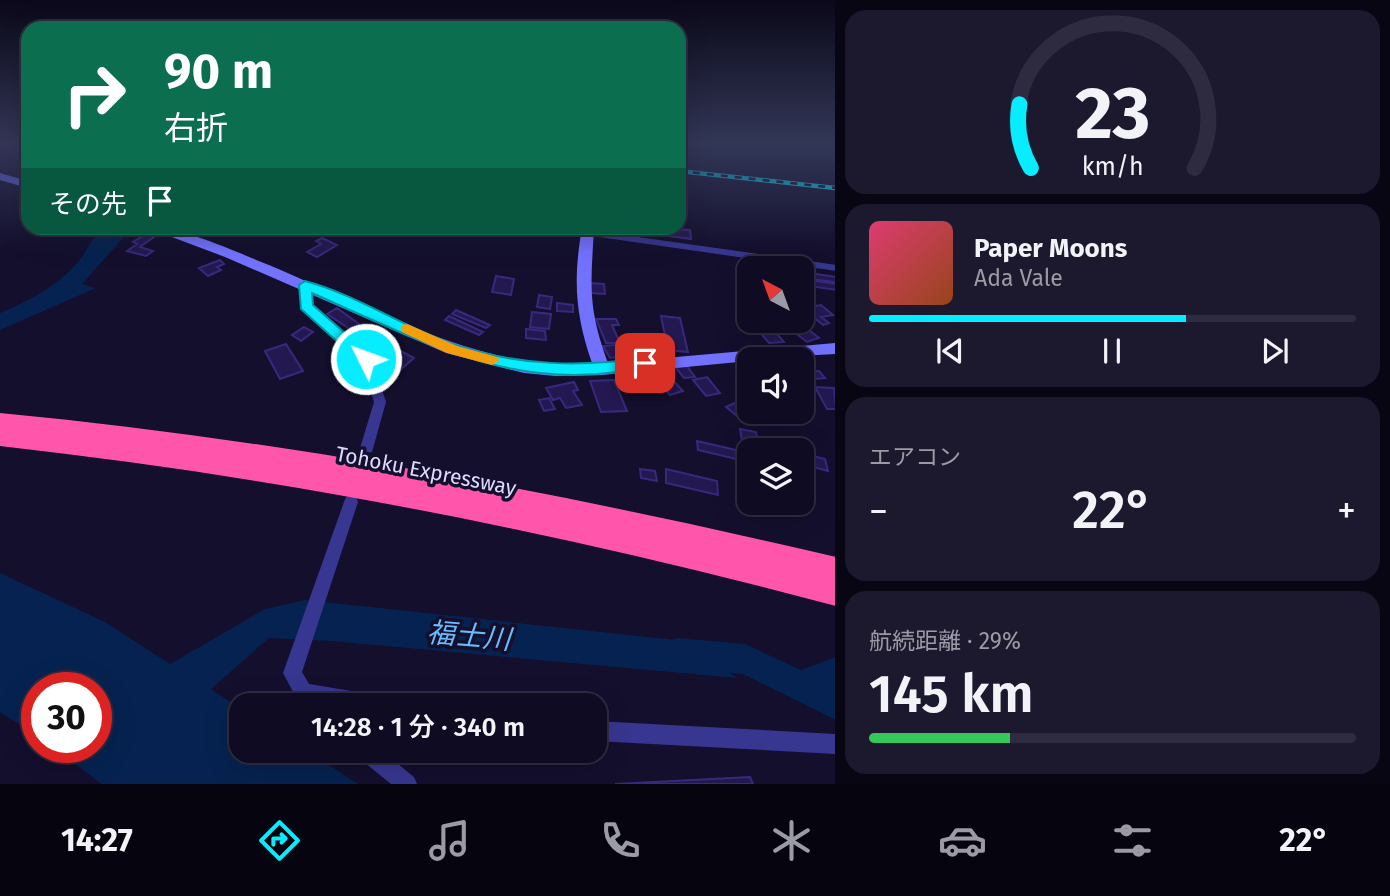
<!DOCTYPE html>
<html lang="ja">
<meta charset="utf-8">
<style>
:root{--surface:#0e0b22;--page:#1c192f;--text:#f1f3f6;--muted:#9b9ba5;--line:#2e2b40;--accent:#07ecff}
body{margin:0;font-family:"Fira Sans","Noto Sans JP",sans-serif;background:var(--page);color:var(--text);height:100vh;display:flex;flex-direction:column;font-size:26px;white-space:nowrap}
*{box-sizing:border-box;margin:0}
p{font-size:23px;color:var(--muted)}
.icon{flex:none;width:38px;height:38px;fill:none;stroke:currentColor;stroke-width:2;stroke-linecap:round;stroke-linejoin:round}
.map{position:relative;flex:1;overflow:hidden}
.panel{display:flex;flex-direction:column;gap:10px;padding:10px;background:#080613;width:555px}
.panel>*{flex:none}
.hud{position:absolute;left:21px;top:21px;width:665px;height:214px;border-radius:21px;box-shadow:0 7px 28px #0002,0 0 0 2px var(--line);background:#0b6e4f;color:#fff;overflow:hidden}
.needle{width:46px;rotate:319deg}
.tools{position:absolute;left:737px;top:256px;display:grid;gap:14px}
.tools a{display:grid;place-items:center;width:77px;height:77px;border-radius:14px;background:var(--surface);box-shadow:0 7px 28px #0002,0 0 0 2px var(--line);font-size:35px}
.speed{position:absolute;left:21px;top:672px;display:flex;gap:14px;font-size:35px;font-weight:700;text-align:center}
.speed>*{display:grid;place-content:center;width:91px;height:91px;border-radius:50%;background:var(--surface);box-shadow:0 7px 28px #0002,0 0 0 2px var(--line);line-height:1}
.speed .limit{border:10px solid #d22;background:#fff;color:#111}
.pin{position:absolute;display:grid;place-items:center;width:60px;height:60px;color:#fff;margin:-30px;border-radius:14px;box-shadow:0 4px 10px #0006}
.me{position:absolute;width:77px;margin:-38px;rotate:312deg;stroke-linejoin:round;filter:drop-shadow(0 0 5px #0008)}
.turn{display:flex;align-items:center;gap:24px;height:147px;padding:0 28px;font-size:32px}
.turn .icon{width:91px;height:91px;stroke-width:2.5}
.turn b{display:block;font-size:49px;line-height:60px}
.then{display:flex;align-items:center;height:66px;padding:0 28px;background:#0003;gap:14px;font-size:26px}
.big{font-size:52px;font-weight:600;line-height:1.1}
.panel .widget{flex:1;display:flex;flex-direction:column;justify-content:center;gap:10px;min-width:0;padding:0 24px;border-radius:21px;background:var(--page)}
.panel .dial{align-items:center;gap:0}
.dial svg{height:182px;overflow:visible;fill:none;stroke:var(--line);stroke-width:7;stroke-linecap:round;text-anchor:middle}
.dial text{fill:var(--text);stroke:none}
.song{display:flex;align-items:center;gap:21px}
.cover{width:84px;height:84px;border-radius:10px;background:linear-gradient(135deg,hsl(340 70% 55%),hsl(20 70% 35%))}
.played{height:7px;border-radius:4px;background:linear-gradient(90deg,var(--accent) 65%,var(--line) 65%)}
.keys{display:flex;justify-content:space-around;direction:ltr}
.heat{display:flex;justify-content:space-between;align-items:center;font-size:38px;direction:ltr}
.charge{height:10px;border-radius:5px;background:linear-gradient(90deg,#34c759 29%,var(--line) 0)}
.trip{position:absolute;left:229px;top:693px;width:378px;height:70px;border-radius:21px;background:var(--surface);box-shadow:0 7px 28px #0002,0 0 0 2px var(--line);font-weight:600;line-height:70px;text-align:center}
.menu{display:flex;height:112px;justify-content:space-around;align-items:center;background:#06040e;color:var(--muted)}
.menu .icon{width:49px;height:49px}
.menu .current{color:var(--accent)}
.menu b{font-size:32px;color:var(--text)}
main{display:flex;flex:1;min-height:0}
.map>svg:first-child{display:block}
</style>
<main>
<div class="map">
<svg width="836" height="784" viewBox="0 0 836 784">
<rect width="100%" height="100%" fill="#130f2d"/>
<!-- water -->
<path fill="#062250" d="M102,228h30l-50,56 14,4 -96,42v-17c25,-10 59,-28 76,-49 10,-11 15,-25 26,-36z
M0,573l105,49 65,42 95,-55 40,-9 380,41 52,37 -406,-37 -62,-3 -58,51 30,20 1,42h65l51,33h-257l-47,-37h42v-59h-59v48l-37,-24z"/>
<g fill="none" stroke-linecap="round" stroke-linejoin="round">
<!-- river -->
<path fill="#062250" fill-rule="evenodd" d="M677,638l68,6 56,26 35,-13v63l-93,-46 -66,-6 -11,-4 -4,-11 4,-11z"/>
</g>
<!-- building -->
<path fill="#231950" stroke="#38297e" stroke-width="2" d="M311,228h53l-5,6z
M654,228l36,2 1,9 -37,-5z
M149,232l9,2 -18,13 13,4 -7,5 -19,-5 10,-7 -4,-2z
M322,238l15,7 -20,12 -10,-5 14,-8 -5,-3z
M748,258l19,2 3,8h-18z
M220,260l4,4 -7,3 4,3 -13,6 -9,-8z
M802,272l34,5v5l-34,-4z
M496,276l18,3 -3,16 -19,-3z
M802,279l34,5v6l-34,-5z
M589,283l15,1 1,10 -14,-1z
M539,295l13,2 -2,12 -13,-2z
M557,303l16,2v7l-16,-1z
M821,305l12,10 -12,2 8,6 -6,2 -20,-17z
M337,308l22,16 -9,5 -23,-15z
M456,310l34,15 -4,3 -34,-14z
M532,312l19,2 -2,15 -19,-2z
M449,316l34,16 -4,3 -34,-15z
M661,316l19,2 8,34 -20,-2z
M596,319h20l3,6h-7l8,18h-14z
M363,324l20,17 -14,7 -20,-16z
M801,324l18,14 -12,4 -18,-14z
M304,327l9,5 -12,9 -9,-6z
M771,327l13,15 -15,1 -13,-15z
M526,329l19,2 1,9 -20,-2z
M286,344l17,27 -23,8 -15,-28z
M625,344l8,11 -23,3 -7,-12z
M383,345l10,8 -14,8 -10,-8z
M399,350l15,8 -15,13 -15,-8z
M687,366l8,11 -11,1 -9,-11z
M819,371l6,7 -20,2 -3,-5v-3z
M670,377l13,14 -13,4 -13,-15z
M707,377l13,16 -14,3 -13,-16z
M614,380l13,31 -26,1 -11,-31z
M574,382l4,8 -5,1 9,14 -16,3 -6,-10 -7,2 -7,-12z
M815,387l19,1 2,21h-9z
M549,398l6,11 -11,2 -5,-11z
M737,402l12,9 4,4 -11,5 -16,-13z
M740,429l16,3 1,6 5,1 1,6 -21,-4z
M697,441l52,12v9l-51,-12z
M802,453l23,6 3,12 -26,-7z
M640,469l15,2 2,10 -16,-3z
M666,469l51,12 1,14 -52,-12z
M750,777l3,7h-138z"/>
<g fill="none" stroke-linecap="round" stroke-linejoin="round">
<!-- street -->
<path fill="#373690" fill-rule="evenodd" d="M588,230l248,35v6l-251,-36v-4z
M305,282l5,3 1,20 61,54 14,43 -14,50 -5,1 -5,-1 -2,-4 14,-46 -13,-41 -59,-53 -2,-23z
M351,496l5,1 2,5 -56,170 7,12 73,12 7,2 2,7h-91l-17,-32 61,-171 2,-5z
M595,721l241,13v20l-241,-13z
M356,751h26l32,26 3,7h-26l-32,-26z"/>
<!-- secondary -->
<path fill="#7272ff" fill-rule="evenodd" d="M0,173l28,8v7l-28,-8z
M148,228c31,-3 90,25 121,37 82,35 165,79 254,96 22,4 46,3 69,2 -17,-49 -19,-84 -10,-135h12c-3,57 -7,78 14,135l228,-20v11l-87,5v2l-147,14 -47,1 -31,-3 -78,-20 -221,-96z"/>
<!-- highway -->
<path fill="#ff56ab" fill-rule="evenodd" d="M0,413c283,27 559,79 836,144v49c-278,-74 -550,-128 -836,-160z"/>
<defs>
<path id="rail" d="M679,171l157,17"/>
</defs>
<!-- rail casing -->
<use href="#rail" stroke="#07ecff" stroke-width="4.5"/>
<!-- rail -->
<use href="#rail" stroke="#130f2d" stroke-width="2.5" stroke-dasharray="7" stroke-linecap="butt"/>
</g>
<!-- sky -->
<linearGradient id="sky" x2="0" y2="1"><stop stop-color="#0a0819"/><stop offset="0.57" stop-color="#333757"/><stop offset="1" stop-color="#333757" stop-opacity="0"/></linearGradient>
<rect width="836" height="252" fill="url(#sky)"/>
<!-- route -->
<path fill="#07ecff" stroke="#0599a6" stroke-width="2" d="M305,281c53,14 101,48 154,65 61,20 122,21 186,12l7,5c-7,9 -24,8 -35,9 -113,16 -205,-35 -305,-79l1,12 58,51 2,3 -7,6 -5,-2 -60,-54 -2,-24z"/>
<!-- slow -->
<path fill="#f59e0b" d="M407,324l50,22 40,11 3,3 -8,5 -45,-12 -45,-21v-7z"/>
<g text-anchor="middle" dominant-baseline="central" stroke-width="7" stroke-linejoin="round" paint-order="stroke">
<!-- street labels -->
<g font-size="21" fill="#dedbff" stroke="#130f2d">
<text transform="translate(426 471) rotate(11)">Tohoku Expressway</text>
</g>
<!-- near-water labels -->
<g font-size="28" font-style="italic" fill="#69bdff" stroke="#130f2d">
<text transform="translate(469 636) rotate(5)">福士川</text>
</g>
</g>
</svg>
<div class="tools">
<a><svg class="needle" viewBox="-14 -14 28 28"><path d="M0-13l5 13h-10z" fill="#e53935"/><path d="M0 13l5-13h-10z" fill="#9b9ba5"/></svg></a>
<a><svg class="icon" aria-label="sound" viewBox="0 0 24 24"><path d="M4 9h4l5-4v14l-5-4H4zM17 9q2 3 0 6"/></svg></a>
<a><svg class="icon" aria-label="layers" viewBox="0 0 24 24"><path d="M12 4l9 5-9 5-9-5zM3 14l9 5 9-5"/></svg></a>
</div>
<div class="speed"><div class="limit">30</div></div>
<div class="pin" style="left:645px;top:363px;background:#d93025"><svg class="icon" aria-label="arrive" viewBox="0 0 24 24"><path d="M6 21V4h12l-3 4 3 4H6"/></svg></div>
<svg class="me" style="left:366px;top:359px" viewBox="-20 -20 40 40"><circle r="17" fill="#07ecff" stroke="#fff" stroke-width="3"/><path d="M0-11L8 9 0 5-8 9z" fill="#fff"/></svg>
<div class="trip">14:28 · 1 分 · 340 m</div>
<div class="hud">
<div class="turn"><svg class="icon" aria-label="right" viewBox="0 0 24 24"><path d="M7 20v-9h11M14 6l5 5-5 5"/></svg><div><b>90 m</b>右折</div></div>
<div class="then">その先<svg class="icon" aria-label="arrive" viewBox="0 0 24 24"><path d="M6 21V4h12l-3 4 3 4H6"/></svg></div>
</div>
</div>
<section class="panel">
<div class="widget dial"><svg viewBox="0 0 100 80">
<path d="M14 69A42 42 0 1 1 86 69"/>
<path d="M14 69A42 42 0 0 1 9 41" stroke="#07ecff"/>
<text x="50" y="56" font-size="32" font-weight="700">23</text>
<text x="50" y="72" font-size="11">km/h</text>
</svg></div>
<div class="widget">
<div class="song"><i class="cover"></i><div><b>Paper Moons</b><p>Ada Vale</p></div></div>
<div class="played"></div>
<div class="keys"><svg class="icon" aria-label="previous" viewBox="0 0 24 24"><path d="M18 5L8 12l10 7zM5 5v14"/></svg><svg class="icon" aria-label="pause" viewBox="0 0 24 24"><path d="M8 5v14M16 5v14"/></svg><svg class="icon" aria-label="next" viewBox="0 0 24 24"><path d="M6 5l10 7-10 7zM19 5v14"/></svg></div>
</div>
<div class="widget"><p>エアコン</p>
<div class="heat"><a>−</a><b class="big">22°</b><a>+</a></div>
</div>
<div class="widget"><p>航続距離 · 29%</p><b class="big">145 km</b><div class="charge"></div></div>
</section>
</main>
<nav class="menu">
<b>14:27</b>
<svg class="icon current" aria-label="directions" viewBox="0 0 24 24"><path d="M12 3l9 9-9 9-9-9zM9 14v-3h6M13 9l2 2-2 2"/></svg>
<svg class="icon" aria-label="music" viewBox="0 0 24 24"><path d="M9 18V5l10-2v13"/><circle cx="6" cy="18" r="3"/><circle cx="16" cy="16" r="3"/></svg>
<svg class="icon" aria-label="phone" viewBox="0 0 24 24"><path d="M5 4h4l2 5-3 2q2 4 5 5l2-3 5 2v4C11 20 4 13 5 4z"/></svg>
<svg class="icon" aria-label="climate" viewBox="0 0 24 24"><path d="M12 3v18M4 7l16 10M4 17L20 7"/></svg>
<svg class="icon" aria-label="car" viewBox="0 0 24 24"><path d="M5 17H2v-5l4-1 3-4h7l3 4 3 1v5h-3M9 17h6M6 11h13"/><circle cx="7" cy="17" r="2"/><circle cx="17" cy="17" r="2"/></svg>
<svg class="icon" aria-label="filters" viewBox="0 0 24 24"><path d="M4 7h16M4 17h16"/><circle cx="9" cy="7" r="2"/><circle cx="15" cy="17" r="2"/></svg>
<b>22°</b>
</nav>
